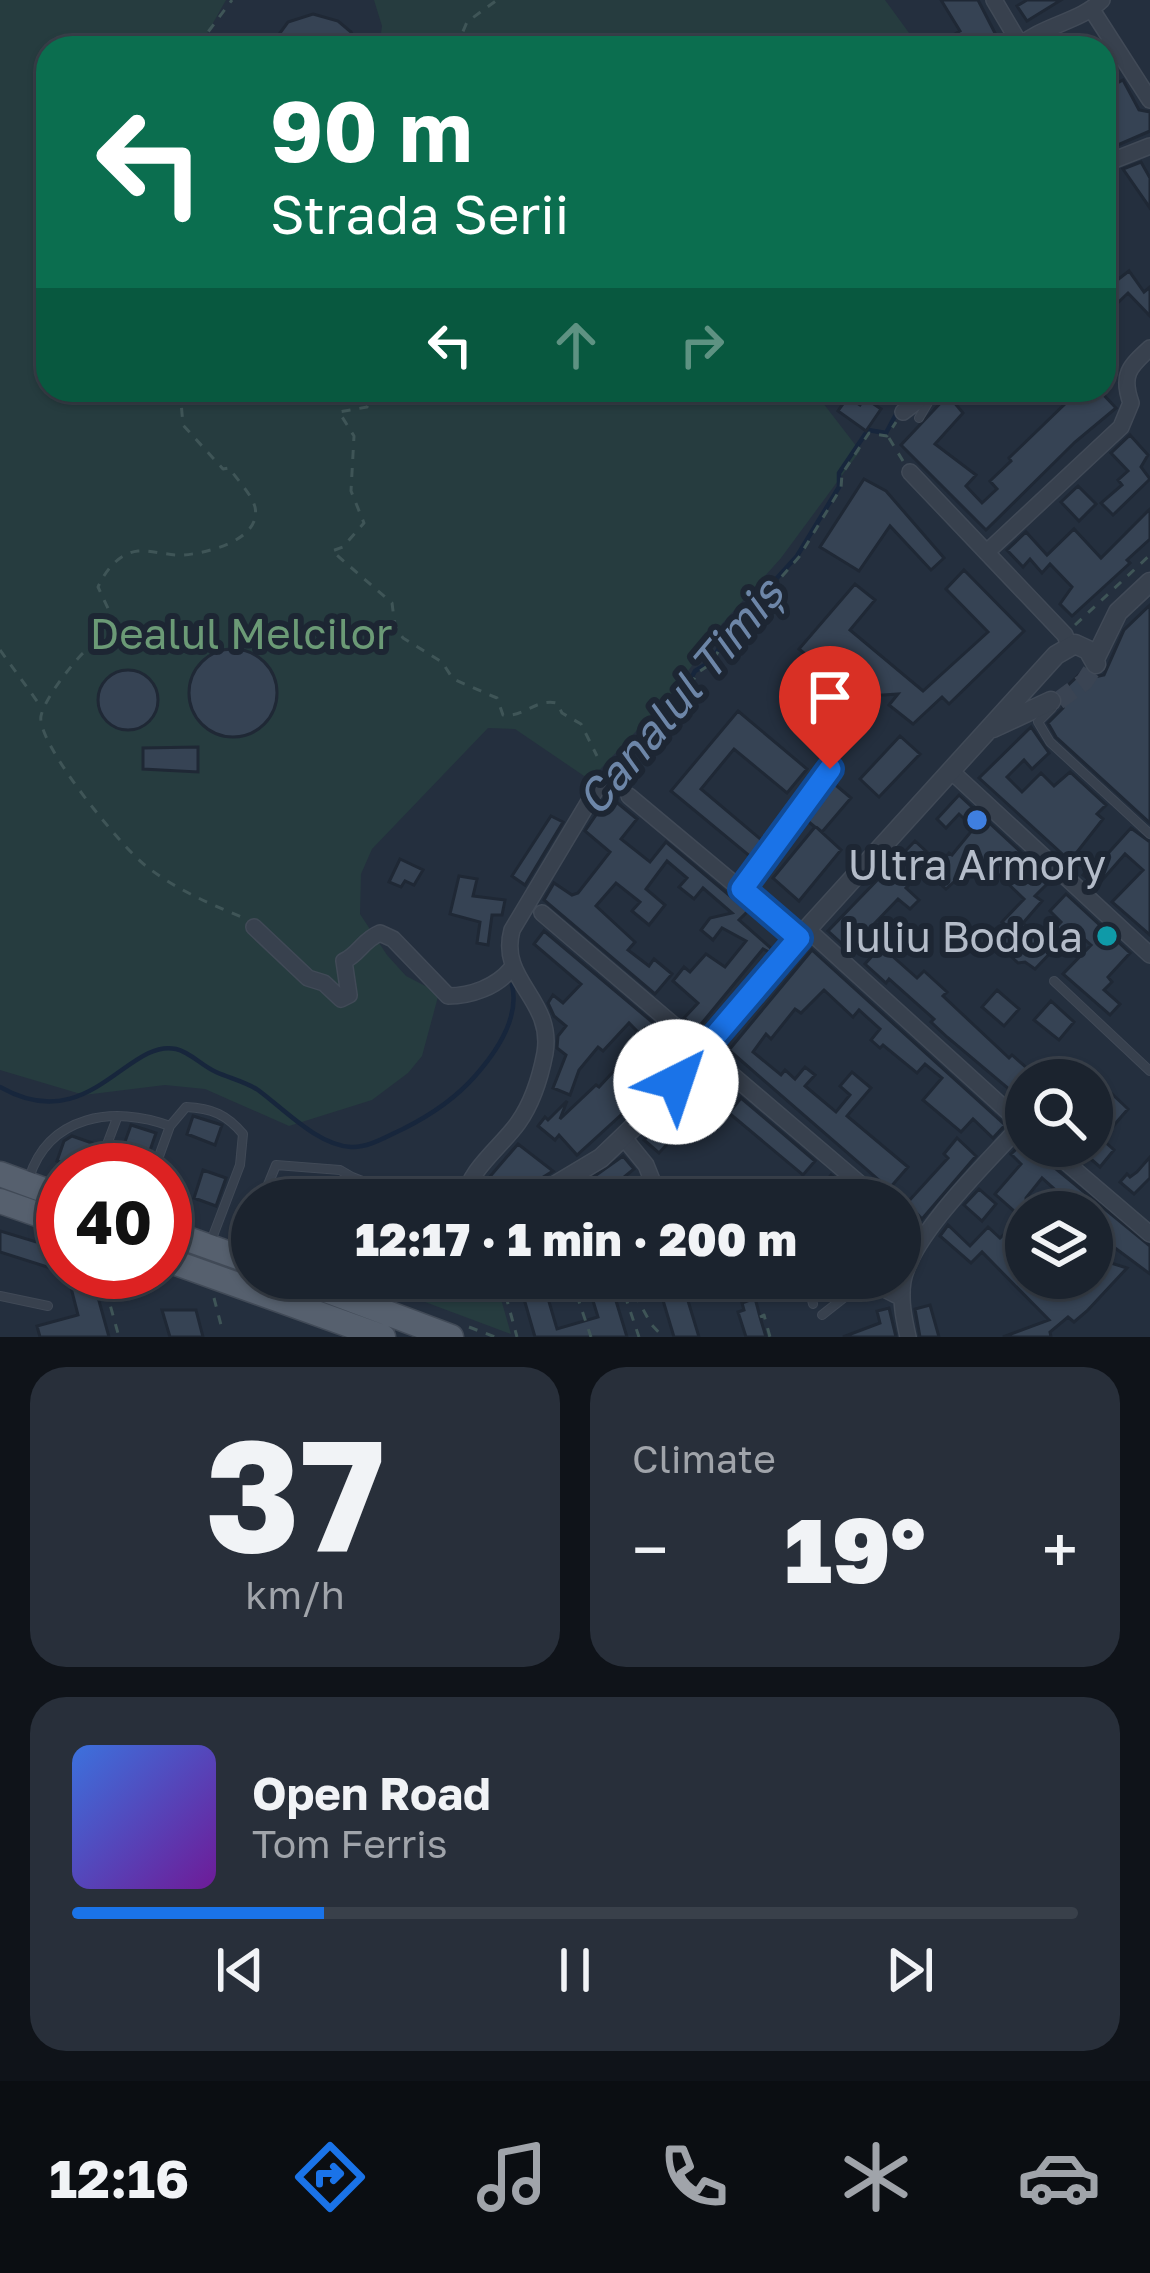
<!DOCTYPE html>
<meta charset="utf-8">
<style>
:root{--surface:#1b232e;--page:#282f3a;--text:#f1f3f6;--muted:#a0a4aa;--line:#39404a;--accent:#1a73e8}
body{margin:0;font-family:"Golos Text",sans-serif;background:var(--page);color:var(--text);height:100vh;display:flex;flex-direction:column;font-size:45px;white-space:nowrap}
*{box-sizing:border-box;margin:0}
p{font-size:39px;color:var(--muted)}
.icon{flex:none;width:66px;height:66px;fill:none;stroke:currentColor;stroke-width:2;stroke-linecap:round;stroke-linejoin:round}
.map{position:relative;height:1337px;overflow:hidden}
.side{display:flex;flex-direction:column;gap:30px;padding:30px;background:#0f1319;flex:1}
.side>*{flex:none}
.hud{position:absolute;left:36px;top:36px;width:1080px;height:366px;border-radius:36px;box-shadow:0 3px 9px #0004,0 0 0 3px var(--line);background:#0b6e4f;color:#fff;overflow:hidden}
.fabs{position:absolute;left:1005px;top:1059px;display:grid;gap:24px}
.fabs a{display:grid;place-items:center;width:108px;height:108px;border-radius:50%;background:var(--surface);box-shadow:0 3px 9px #0004,0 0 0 3px var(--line);font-size:60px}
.speed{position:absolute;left:36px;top:1143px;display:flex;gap:24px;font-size:60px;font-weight:700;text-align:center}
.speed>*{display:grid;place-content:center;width:156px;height:156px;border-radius:50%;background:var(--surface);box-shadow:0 3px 9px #0004,0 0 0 3px var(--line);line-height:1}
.speed .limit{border:18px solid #d22;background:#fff;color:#111}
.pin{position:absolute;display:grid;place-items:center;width:102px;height:102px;color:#fff;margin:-123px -51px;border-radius:50% 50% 50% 0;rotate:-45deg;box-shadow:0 0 12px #0007}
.pin .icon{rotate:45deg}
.me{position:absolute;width:132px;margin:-66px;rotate:41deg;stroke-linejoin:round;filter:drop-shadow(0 0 9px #0008)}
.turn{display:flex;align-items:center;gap:42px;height:252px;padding:0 36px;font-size:54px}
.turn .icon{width:156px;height:156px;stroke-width:2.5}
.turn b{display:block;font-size:84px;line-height:102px}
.lanes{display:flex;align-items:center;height:114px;padding:0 36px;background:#0003;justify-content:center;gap:60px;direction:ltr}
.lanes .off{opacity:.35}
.big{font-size:90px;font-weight:800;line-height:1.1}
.side .tile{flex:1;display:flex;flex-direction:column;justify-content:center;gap:18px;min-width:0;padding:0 42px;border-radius:36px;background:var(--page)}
.side .dial{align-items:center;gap:0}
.dial b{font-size:156px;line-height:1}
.song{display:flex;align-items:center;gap:36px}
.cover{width:144px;height:144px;border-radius:18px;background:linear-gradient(135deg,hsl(220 70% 55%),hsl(280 70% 35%))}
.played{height:12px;border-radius:6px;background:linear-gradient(90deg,var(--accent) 25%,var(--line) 25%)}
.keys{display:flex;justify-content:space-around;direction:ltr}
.heat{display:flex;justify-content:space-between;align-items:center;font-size:66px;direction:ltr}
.side .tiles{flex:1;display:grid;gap:30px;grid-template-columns:1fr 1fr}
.tile:last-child{grid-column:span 2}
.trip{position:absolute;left:231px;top:1179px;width:690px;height:120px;border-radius:60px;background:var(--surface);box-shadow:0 3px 9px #0004,0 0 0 3px var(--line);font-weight:800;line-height:120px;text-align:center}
.menu{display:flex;height:192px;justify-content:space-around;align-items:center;background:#0b0e12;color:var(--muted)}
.menu .icon{width:84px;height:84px}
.menu .on{color:var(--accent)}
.menu b{font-size:54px;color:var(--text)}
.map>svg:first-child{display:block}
</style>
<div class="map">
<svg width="1150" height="1337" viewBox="0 0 1150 1337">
<rect width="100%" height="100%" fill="#242f3e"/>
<!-- green -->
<path fill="#263c3f" d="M0,0h226l-27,48h-151v342h765l47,61 -79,107 -60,67 -48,67 -83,88 -75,-51 -27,-1 -116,121 -11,25 -1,40 27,41 19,21 33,17 -17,63 -14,17 -36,27 -83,26 -84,-37 -40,-4 -81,10 -84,-25z
M374,0h511l35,48h-541l3,-22z
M415,1278h80l16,56 -118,-44z"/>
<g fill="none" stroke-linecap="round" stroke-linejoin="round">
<!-- stream -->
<path stroke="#17263c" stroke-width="4.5" d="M598,784l35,-39 16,-8 25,-25 21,-41 15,-9 27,-40 60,-66 42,-69v-14l29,-43 18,3 23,-43
M0,1087c89,51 127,-49 176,-38 14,3 26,17 40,23 13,6 30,10 42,18 26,19 59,55 93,57 18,1 36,-11 52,-18 26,-13 54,-32 73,-54 21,-24 44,-57 36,-90"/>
</g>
<!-- building -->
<path fill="#364354" stroke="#1f2835" stroke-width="3" d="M941,0h37l20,39 -15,9h-52l29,-17z
M1027,0h34l-34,21 -10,-15z
M313,14l25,7 13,11 8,16h-90l19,-26z
M1123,80l16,30 11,2v19l-46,20v-61z
M1141,162l9,16v30l-27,-39z
M1104,268l12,13 13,-10 15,21 6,-5v29l-22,-23 -24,23z
M1067,390h12l6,6 6,-6h8l17,18 -41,34 -89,88 -85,-85 47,-50 15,18 -28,31 41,31 -10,11 16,17 15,-14 -7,-8 21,-20 -2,-3 63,-61z
M848,397l12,8 5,-7 16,11 -15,22 -28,-20z
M1130,435l18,20 -7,12 9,12 -37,36 -12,-12 21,-18 -4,-5 10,-9 -17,-18z
M864,479l22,12 58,67 -13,12 -41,-44 -31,45 -39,-24z
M1078,486l18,18 -17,17 -18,-19z
M1150,509v30l-23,21 3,3 -58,53 -12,-12 12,-17 -22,-23 -8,9 -12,-14 -7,8 -16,-17 19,-18 21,23 27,-26 27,29z
M964,570l60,61 -75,73 -7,-7 -29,27 -24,-19 9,-11 -30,2 -3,-9 -37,-32 -8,11 -21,-17 56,-65 20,16 -25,30 73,61 65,-59 -42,-43z
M1150,605v218l-94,-86 -8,-14 15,-15 -2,-16 23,-22 11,7 9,-2 20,-45z
M189 693a44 44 0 1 1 88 0a44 44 0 1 1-88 0Z
M98 700a30 30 0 1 1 60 0a30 30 0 1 1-60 0Z
M738,711l69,58 -20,24 -53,-44 -33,40 64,54 -13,15 -81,-67z
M1031,727l18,26 -17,16 -8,-9 -17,17 15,15 19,-19 13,13 16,-14 36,33 -9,9 6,5 -33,42 -91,-83z
M900,736l20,18 -41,43 -19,-18z
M198,747v25l-55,-3v-21z
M831,781l20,17 -29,34 -6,-5 25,23 -42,51 -26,-23 42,-51 -11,-9z
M959,795l92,85 -16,16 7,5 -19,22 20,18 18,-19 -11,-11 16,-17 64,59 -22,24 4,5 -8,8 16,14 -10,11 -47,-41 28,-29 -18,-16 -38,40 -10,-7 -7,1 -20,-19 13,-15 -9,-7 22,-23 -26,-25 -10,10 -13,-14 -14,13 -5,-3 -10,9 -22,-20 -18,19 13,12 -9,9 -12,-10 -49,51 -21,-19 87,-90 25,23 9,-11 3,2 22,-27 -15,-14 -13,14 -9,-9z
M609,796l28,23 -16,20 29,23 16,-20 82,69 -9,9 33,29 -3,3 -6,-3 -66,80 -13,-11 14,-15 -25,-22 11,-14 6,5 16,-18 19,13 21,-26 -24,-13 -9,12 -12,-10 9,-12 22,-5 -29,-25 -9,11 -15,-12 8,-9 -20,-17 -21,28 19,16 -16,20 -17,-14 8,-9 -24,-19 -20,23 39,36 -7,8 21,16 5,-7 18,15 -17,20 -111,-94 10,-17 18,12 6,-2 32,-41 -25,-21z
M551,816l12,6 -38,63 -13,-9z
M1131,828l19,14v93l-38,-33 31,-32 -18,-16 -28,32 -14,-11 16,-18 3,3z
M400,859l23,11 -9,15 -9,-4 -4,6 -12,-5z
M459,876l18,3 -4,17 32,4 -3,15h-10l-4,30 -11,-2 3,-21 -30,-8z
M544,931l139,117 -50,56 -56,51 -18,-20 -4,5 -17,-14 7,-9 3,3 19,-19 -7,18 36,-34 3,2 26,-28 17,14 24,-28 -21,-17 -6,5 -10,-10 -26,28 -5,-4 -19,23 -9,25 -17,-7 13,-33 -9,-7 1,-12 8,-10 -12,-10 -6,-13 5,-8 10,8 18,-19 -47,-40z
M881,946l36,32 7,-7 23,21 -4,4 66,62 3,-3 17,15 -19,20 -63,-53 -16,-15 3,-3 -45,-40 -3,4 -21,-19z
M812,950l193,175 -12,13 -20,-19 -12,13 -38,-32 19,-22 -17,-14 -8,9 -34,-28 -3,3 -9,-8 9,-11 -21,-19 -6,7 -29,-27 -23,23 -6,-4 -24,30 -5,-5 -13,18 28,23 4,-5 10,9 10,-12 10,8 -10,11 31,26 14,-17 -10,-9 12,-14 19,16 -24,28 61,51 -19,22 -160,-139z
M997,990l22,19 -15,17 -22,-19z
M1051,1001l23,21 -15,18 -25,-20z
M707,1070l16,13 -64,70 -15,-13z
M1111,1093l17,16 -26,30 12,11 -14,17 -24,-21h16v-31z
M741,1098l74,63 -12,14 -74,-62z
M193,1116l29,9 -7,20 -28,-11z
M131,1125l25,8 -9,26 -25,-9z
M72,1136l20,7 -10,26 -25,-8 7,-20z
M957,1138l19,18 -54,63 -15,-16 41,-45 -4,-4z
M1026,1140v6h9l4,9 111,91v28l-47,-35 5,-6 -16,-15v-6h-12l-38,-34 -16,20v80h66v-21l35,11 -40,43 -13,11 -6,-5 -18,15 1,5h-48l46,-17 -67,-68 -11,11 -31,-27 8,-11 22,21 18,-19 12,11 22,-20 -27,-24 26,-30 -10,-10z
M518,1144l35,27 -47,29h-25l-3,-5 3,-8z
M623,1156l11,13 -38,31h-35z
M1150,1157v21l-16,16 -14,-12 7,-8 3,3 7,-5z
M203,1170l23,8 -10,28 -22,-8z
M831,1175l16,13 13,12h-28l-13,-11z
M296,1180l39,11 -2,9h-27l-15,-6z
M979,1189l17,15 -14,17 -18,-16z
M0,1231l63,19v22l-63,-20z
M67,1272h24l18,65h-69l-3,-11 41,-11z
M518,1278h24l15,51 41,-12 -12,-39h23l18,59h-92z
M682,1281l17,56h-25l-15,-50z
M755,1298l5,19 6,20h-20l-8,-25 6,-2 -2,-7z
M930,1305l9,32h-19l-5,-28z
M889,1308l7,29h-53l37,-14 -3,-12z
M162,1310h34l7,27h-33z"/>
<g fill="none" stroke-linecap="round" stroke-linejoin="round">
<!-- tertiary-tunnel -->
<path stroke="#3a4453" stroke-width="18" stroke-dasharray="18 9" stroke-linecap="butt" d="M1058,701l26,-19 12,-18"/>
<defs>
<path id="service" d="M919,418l13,-22
M1052,708l-14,14 12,20 100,92
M743,888l87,-119
M1054,981l96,90
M101,1160l16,-42
M154,1170l16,-44 16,-19c26,1 41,8 57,27l-3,31 -29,76
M352,1177l28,11 27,-4 20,16
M29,1178c20,-63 85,-73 141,-52
M267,1187l9,-22 64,5 12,7 -11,23
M806,1278l7,26
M0,1296l48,10
M822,1315l43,-34"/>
<path id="minor" d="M994,0l26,44
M1092,10l58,90
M1017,48c25,-23 63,-26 85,-48
M1104,164l46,-18
M903,412l29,-22
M910,472l155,163 4,11
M987,552l134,-125 10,-24c-10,-28 -2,-36 19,-55
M951,771l199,184
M629,796l170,142
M542,913l337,287
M254,927l54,51 16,5 17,16 8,-4 -5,-34c15,-7 19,-21 36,-28l13,6 55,57c23,0 48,-9 63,-27
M807,929l219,199
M624,1138l22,27 14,35
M1047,1146l103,88
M464,1200c5,-31 36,-52 54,-77 15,-21 22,-44 27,-70 9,-54 -47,-72 -33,-123l85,-142
M900,1218l22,20
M863,1278l39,20
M908,1337c-4,-18 -8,-37 -5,-56 9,-47 86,-120 119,-157"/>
<path id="tertiary" d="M1095,659l23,-47 32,-30
M993,728l58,-27
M531,1200l70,-42 45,-43 153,-177 257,-283 19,-11 13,6 8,14
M357,1302l37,-24"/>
<path id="primary" d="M0,1174l63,23
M0,1201l63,22
M165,1231l87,31
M165,1259l218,78
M294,1278l157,59"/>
</defs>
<!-- service casing -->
<use href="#service" stroke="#414a57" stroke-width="10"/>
<!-- minor casing -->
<use href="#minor" stroke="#414a57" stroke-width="18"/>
<!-- tertiary casing -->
<use href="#tertiary" stroke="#414a57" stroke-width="21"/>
<!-- primary casing -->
<use href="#primary" stroke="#414a57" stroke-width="27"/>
<!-- path -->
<path stroke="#3f5557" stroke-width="3" stroke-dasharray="9 9" stroke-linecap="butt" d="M202,48l3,-12 27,-36
M456,48l11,-26 30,-22
M180,390l3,35 40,44 6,-1c8,11 23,27 26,39 7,33 -48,46 -71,48 -15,1 -31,-5 -46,-4 -19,2 -33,20 -40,36l14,30 1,18c-9,10 -22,10 -31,19 -13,14 -37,44 -41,62 -5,27 81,132 105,150 29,23 64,38 98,52
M376,390l-9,17 -28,5 15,24 -3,55 13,32 -21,24 -11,4 60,52 3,23 8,12 39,24 11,17 44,19 6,17c21,3 33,-17 54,-12l5,10 19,11 16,32
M889,438l14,23
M1075,625l75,-70
M0,650l42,58
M607,777l28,-30 15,-8 27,-26 20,-40 15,-10 10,-19 77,-87 42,-69 1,-14 27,-41 18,3 9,-14
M101,1272l18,65
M501,1278l16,59
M571,1278l20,59
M619,1278l20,59
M626,1278l25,46 12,13
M214,1298l7,27
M760,1317l4,-2 6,22
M469,1327l26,10"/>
<!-- service -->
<use href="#service" stroke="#38414e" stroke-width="8"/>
<!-- minor -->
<use href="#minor" stroke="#38414e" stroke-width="15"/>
<!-- tertiary -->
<use href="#tertiary" stroke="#38414e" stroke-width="18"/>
<!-- primary -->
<use href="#primary" stroke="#56606e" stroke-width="24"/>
</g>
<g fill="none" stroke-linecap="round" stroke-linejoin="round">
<defs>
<path id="route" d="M676,1082l123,-144 -57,-49 88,-120"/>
</defs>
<!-- route casing -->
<use href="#route" stroke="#114b97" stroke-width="30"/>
<!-- route -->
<use href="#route" stroke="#1a73e8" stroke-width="21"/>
</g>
<!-- markers -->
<circle fill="#3f7fe0" stroke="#1d2633" stroke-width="4.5" cx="977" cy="820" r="12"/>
<circle fill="#0f9aa8" stroke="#1d2633" stroke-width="4.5" cx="1107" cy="936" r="12"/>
<g text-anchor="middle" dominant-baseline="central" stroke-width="12" stroke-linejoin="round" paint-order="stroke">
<!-- park labels -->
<g font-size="42" fill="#6b9a76" stroke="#1d2633">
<text x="241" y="633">Dealul Melcilor</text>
</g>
<!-- poi labels -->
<g font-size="42" fill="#b4bcc9" stroke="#1d2633">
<text x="977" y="864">Ultra Armory</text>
<text x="1083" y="936" text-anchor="end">Iuliu Bodola</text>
</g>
<!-- water labels -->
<g font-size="45" font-style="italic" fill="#6d86a8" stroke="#1d2633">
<text transform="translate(679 696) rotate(-50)">Canalul Timiș</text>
</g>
</g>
</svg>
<div class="fabs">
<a><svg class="icon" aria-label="search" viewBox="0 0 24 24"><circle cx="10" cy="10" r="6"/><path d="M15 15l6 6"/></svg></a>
<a><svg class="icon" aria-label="layers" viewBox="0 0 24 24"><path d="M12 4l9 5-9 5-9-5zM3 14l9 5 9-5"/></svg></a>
</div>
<div class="speed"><div class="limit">40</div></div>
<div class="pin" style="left:830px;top:769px;background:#d93025"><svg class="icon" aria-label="arrive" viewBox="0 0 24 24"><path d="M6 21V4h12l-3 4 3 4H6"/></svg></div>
<svg class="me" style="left:676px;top:1082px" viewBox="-20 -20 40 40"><circle r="19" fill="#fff"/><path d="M0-13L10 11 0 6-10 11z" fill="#1a73e8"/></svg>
<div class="trip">12:17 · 1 min · 200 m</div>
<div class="hud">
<div class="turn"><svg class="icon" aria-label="left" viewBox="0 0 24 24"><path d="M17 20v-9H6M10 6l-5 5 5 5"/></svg><div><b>90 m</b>Strada Serii</div></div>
<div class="lanes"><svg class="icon" aria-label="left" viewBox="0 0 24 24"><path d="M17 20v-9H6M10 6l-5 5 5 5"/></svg><svg class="icon off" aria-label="ahead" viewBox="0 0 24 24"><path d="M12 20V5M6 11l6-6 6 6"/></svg><svg class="icon off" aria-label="right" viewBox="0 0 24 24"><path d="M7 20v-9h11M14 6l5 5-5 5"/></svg></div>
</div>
</div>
<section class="side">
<div class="tiles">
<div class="tile dial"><b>37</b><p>km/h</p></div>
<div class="tile"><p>Climate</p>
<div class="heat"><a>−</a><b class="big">19°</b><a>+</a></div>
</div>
<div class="tile">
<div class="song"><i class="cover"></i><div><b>Open Road</b><p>Tom Ferris</p></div></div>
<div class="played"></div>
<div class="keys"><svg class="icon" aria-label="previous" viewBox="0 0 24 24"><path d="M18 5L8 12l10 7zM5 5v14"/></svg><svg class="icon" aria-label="pause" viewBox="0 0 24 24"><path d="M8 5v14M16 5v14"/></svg><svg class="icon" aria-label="next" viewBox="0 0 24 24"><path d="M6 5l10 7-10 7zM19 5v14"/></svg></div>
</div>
</div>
</section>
<nav class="menu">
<b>12:16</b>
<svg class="icon on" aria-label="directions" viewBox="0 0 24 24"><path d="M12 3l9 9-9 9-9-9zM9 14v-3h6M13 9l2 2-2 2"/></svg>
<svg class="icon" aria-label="music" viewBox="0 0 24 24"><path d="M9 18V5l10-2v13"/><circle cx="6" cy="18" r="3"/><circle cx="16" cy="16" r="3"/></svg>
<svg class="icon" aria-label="phone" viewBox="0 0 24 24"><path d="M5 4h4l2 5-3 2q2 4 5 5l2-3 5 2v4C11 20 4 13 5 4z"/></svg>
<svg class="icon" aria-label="climate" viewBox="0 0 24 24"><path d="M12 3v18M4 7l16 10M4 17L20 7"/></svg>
<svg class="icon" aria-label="car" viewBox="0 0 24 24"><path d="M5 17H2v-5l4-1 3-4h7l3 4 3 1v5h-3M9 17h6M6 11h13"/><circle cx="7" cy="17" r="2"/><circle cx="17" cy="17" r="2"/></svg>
</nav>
